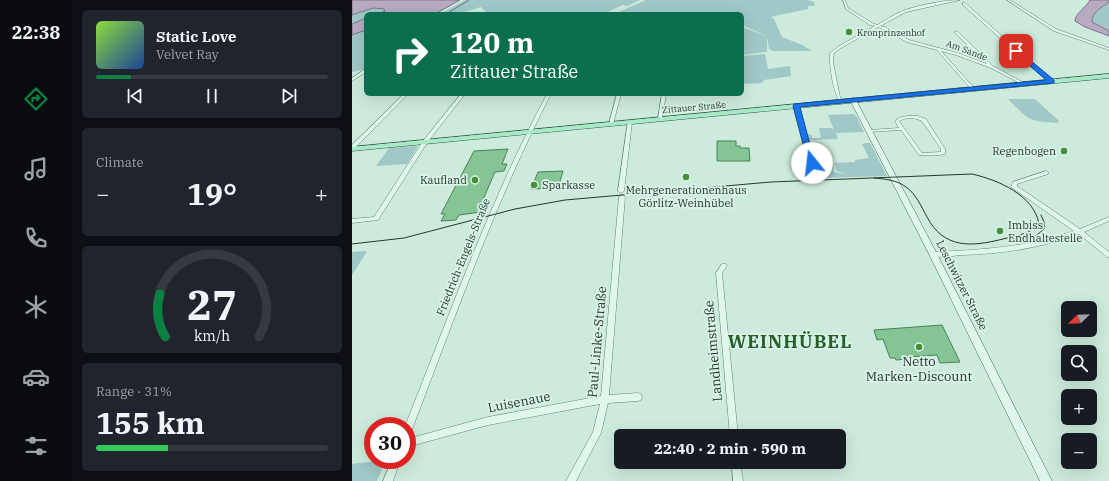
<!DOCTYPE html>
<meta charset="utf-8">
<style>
:root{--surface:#171b24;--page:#20242c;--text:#f1f3f6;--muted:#9ea1a6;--line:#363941;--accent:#0b8043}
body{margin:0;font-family:"IBM Plex Serif",serif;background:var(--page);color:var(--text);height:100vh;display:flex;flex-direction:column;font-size:15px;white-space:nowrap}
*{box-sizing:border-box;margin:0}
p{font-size:13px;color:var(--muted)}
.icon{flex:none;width:22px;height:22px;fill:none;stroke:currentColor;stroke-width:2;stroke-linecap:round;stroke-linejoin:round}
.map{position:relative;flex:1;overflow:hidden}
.drawer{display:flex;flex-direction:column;gap:10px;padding:10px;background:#0d0f14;width:280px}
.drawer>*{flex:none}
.top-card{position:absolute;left:12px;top:12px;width:380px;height:84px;border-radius:6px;box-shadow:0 4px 16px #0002;background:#0b6e4f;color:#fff;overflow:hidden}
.needle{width:26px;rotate:247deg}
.buttons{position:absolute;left:709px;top:301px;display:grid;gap:8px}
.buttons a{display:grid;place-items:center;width:36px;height:36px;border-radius:6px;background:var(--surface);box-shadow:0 4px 16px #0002;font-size:20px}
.speed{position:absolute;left:12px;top:417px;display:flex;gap:8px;font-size:20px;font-weight:700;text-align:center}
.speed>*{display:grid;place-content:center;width:52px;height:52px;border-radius:50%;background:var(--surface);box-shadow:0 4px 16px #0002;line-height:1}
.speed .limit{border:6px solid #d22;background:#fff;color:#111}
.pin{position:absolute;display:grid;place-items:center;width:34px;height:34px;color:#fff;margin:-17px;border-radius:8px;box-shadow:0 2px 6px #0006}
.me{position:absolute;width:44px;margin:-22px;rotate:344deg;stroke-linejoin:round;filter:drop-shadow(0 0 3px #0008)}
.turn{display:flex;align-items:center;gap:14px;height:84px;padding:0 20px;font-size:18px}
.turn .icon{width:52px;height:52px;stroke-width:2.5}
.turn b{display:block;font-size:28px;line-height:34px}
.big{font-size:30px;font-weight:700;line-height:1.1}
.drawer .widget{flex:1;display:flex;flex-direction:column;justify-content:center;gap:6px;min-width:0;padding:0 14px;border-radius:6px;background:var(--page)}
.drawer .dial{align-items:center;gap:0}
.dial svg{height:104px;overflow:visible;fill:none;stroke:var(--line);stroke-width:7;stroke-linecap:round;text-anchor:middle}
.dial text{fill:var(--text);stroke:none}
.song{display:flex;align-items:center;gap:12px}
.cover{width:48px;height:48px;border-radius:6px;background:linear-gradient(135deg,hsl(90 70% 55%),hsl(220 70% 35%))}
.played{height:4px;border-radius:2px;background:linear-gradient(90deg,var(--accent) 15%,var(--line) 15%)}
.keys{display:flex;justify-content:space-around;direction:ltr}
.heat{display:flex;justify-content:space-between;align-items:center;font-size:22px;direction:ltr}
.charge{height:6px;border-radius:3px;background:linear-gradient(90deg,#34c759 31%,var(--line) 0)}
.trip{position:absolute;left:262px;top:429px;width:232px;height:40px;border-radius:6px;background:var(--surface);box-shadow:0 4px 16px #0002;font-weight:700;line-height:40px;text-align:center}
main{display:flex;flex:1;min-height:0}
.tabs{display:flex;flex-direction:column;width:72px;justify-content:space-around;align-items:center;background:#090b0e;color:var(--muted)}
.tabs .icon{width:28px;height:28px}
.tabs .active{color:var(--accent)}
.tabs b{font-size:18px;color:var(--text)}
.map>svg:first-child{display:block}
</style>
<main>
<nav class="tabs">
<b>22:38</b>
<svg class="icon active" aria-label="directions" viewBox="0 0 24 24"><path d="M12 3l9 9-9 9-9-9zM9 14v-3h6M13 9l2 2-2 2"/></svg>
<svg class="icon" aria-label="music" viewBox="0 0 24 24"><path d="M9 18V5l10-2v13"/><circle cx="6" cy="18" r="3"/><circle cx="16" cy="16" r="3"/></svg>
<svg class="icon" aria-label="phone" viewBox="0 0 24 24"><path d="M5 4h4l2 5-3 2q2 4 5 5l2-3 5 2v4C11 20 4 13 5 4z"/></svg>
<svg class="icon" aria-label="climate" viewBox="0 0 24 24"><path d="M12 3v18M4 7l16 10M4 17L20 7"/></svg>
<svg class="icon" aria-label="car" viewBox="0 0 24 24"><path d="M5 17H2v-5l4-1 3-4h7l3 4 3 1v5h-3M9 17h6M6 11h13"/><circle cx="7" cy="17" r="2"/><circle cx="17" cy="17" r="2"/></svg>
<svg class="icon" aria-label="filters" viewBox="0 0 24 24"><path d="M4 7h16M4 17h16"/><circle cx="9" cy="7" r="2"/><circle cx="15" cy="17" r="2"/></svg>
</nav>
<section class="drawer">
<div class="widget">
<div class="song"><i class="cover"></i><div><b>Static Love</b><p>Velvet Ray</p></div></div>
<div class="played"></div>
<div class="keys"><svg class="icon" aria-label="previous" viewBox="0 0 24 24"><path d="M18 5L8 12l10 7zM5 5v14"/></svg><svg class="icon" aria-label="pause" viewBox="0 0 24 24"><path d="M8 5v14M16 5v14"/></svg><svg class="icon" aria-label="next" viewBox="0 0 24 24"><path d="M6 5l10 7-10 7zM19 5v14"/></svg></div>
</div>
<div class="widget"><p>Climate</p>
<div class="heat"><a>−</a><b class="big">19°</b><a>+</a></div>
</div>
<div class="widget dial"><svg viewBox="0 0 100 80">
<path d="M14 69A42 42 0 1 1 86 69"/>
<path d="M14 69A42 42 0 0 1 10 36" stroke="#0b8043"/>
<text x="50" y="56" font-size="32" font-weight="700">27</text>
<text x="50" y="72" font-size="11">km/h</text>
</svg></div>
<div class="widget"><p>Range · 31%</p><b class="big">155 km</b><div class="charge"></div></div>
</section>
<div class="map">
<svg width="757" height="481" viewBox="0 0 757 481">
<rect width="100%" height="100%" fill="#ccebdc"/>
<!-- green -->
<path fill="#a0c8c6" d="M113,0h175l-13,6 -4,-1 -20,9h-123l6,-2 -5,-5 -23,7h-23l11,-3z
M294,0h161l7,2 1,4h-7v3l-38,8 4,2 8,18 20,8 10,6h-39l-4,-2 -2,-12v15l-25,3v-28l25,9 -25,-11v-11h-128z
M757,2v29l-17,-9c-1,-9 10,-15 17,-20z
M21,8l11,1 1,2 -7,3h-12v4l-14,6v-9z
M14,30v39l-14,3v-37z
M413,54l3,15 22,-3 1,10 -27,4 -2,3 -20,1v-28z
M656,99h27l24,22 -2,2c-30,-2 -28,-3 -49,-24z
M503,114l-1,1 2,1 8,16 -28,1 2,6 -29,1 -2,-5 4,-1 1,4h9l-2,-10h13l2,2 -6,-15z
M514,143h4l17,33 -66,2 -7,-18 16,-1 4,8 -1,5 13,2 -9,-3 -3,-8 21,-1v-2l14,-2 -7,-14z
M66,146l-11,18 -31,2 13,-18z
M14,251v2l-14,22v-23z
M34,460l-9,21h-25v-17z"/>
<!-- water -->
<path fill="#b6abc0" stroke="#82728e" d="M0,0h108l-25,14h-57l7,-3 -1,-2 -11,-1 -21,7z
M738,0h19v2c-7,5 -18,11 -17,20l17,9v5l-24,-9 -10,-6c0,-8 11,-13 15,-21z
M14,18v12l-14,5v-11z"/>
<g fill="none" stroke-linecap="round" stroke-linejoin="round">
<!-- stream -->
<path stroke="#82728e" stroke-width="1" d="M94,14l23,-14"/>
</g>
<!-- building -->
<path fill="#85c595" stroke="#498356" d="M365,141h19v5h4v2h9l1,13h-33z
M156,149l-6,15h5l-3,7 -9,1 -13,30 4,-1 -5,11 -22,3 -3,5 -15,1 4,-7h-4l33,-63z
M211,171l-5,17 -27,1 7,-17z
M590,325l18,37 -20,1 -3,-8 -31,2 1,2 -11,1 -1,-2h-5l-7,-19 -6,1 -3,-10z"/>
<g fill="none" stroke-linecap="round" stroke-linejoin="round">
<defs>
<path id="street" d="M491,0h2l3,8 24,15 5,2c9,-5 19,-12 28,-15 15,-5 39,-10 55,-10l-54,12 -26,14 5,1 24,13 49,13 29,11 -33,-32 3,-1 36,35 33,18 -3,1 -32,-17 -35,-13 -15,-4 34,38 -3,1 -35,-40 -30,-8 -24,-13 -5,-2 -37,21 -7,5 -1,9 7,35 3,4 -3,1c-7,-10 -11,-37 -10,-49l9,-7 36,-20 -5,-1 -24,-16z
M655,0h3l46,29 53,19v2l-55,-19z
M611,3h2l87,78v2h-2l-87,-78z
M12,70h2v2l-14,9v-3z
M52,94h4l-54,55h-2v-4z
M109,94h4l-38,49 -49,77 -26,3v-4l22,-2 49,-76z
M195,94h4c-56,108 -96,224 -140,338l-1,3 -3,1v-10h-2c45,-112 85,-226 142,-332z
M265,94h4l-8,30 -2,1 -2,-1z
M310,94h4l-4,25 -2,1 -2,-1z
M443,105l3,1 16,57v1l-2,1 -2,-2 -16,-57z
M558,116h8l8,3 19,30v5l-5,1h-21l-18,-25 -32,2 -2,-1 2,-1 30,-2 -4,-7c4,-4 10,-5 15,-5zM558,118l7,1 5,2 19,28v3l-19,1 -23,-32 5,-2z
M276,121h2l2,1 -8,69 -3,2 -3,-2z
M694,171l3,2 -1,1 -31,10v2l63,43 29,-12v4l-25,11 25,20v5h-2l-28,-23c-38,14 -77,20 -118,21 -9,1 -21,3 -30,1l-1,-2 1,-2h2c48,-2 96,-5 141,-21l-63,-44 2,-5z
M270,195l3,2 -16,198 29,-2 3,1 1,3 -1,3 -3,1 -30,2 -7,30 -25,48h-10l27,-49 7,-28 -112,21 -81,22v-8l81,-22 113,-21 18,-199z
M370,264h4l1,2 -5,7 16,163h-8l-14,-163z
M40,460h8l-7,21h-10z
M380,462h8l3,19h-10z"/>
<path id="secondary" d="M501,98l3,2 81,154 115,227h-12l-111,-227 -79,-154z"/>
<path id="primary" d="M757,74v4l-757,73v-4z"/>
</defs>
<!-- street casing -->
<use href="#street" stroke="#61866f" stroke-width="1"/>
<!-- secondary casing -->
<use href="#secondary" stroke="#446850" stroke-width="1"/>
<!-- primary casing -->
<use href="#primary" stroke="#34553e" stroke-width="1"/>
<!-- street -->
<use href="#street" fill="#def6eb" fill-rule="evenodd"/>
<!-- secondary -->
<use href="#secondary" fill="#def6eb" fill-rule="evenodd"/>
<!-- primary -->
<use href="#primary" fill="#a8e9ca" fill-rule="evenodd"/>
<!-- tram -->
<path stroke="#23392a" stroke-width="1" d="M677,237l8,-2 7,-6v-7l-3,-7
M0,244l52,-6 111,-29 50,-9 206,-18 201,-8c26,6 62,21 67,50 -8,10 -24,12 -36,15 -32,8 -59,10 -76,-22 -6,-11 -11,-23 -21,-30 -9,-7 -21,-8 -32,-9"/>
</g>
<!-- route -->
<path fill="#1a73e8" stroke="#114b97" d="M662,50h4l36,30v3l-254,24 15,56 -3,2 -4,-2 -15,-57 1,-2 252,-24 -32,-28z"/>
<!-- markers -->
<g fill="#478f37" stroke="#daf3e8" stroke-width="1.5">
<circle cx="497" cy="32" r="4"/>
<circle cx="712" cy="151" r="4"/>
<circle cx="334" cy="177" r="4"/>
<circle cx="123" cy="180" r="4"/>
<circle cx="182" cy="185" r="4"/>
<circle cx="648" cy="231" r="4"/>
<circle cx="567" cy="347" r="4"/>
</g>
<g text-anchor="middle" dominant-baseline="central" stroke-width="3.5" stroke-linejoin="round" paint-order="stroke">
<!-- far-poi labels -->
<g font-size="9" fill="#23392a" stroke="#daf3e8" text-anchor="start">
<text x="505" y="32">Kronprinzenhof</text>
</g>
<!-- far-street labels -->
<g font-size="9" fill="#23392a" stroke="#daf3e8">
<text transform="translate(615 50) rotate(20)">Am Sande</text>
<text transform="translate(342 107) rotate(-5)">Zittauer Straße</text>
</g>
<!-- poi labels -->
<g font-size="11" fill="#23392a" stroke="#daf3e8" text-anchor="end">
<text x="704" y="151">Regenbogen</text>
<text x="115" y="180">Kaufland</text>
<text x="190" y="185" text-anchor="start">Sparkasse</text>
<text x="334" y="190" text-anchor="middle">Mehrgenerationenhaus<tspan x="334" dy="13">Görlitz-Weinhübel</tspan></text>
<text x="656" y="225" text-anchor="start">Imbiss<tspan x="656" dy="13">Endhaltestelle</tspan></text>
</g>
<!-- street labels -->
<g font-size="11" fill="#23392a" stroke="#daf3e8">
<text transform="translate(111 257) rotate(-68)">Friedrich-Engels-Straße</text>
<text transform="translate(610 285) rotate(63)">Leschwitzer Straße</text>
</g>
<!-- near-street labels -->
<g font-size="13" fill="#23392a" stroke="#daf3e8">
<text transform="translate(245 342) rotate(-85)">Paul-Linke-Straße</text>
<text transform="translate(361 351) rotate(-95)">Landheimstraße</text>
<text transform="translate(167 402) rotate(-11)">Luisenaue</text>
</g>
<!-- near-poi labels -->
<g font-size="13" fill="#23392a" stroke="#daf3e8">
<text x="567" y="361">Netto<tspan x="567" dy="15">Marken-Discount</tspan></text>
</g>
<!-- near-district labels -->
<g font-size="18" font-weight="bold" letter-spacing="1" fill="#276129" stroke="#daf3e8">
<text x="438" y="341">WEINHÜBEL</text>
</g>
</g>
</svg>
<div class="buttons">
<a><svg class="needle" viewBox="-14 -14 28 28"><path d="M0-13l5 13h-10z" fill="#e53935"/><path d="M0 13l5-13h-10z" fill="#9ea1a6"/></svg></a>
<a><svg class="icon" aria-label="search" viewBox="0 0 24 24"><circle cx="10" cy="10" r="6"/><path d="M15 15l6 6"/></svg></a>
<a>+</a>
<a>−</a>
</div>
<div class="speed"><div class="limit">30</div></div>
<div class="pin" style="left:664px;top:51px;background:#d93025"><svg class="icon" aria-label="arrive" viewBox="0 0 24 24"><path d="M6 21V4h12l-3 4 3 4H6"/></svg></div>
<svg class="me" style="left:460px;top:163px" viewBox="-20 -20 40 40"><circle r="19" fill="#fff"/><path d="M0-13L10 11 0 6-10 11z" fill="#1a73e8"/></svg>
<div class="trip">22:40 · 2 min · 590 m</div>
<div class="top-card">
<div class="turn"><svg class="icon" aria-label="right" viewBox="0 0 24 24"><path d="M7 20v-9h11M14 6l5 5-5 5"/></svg><div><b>120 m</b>Zittauer Straße</div></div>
</div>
</div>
</main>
